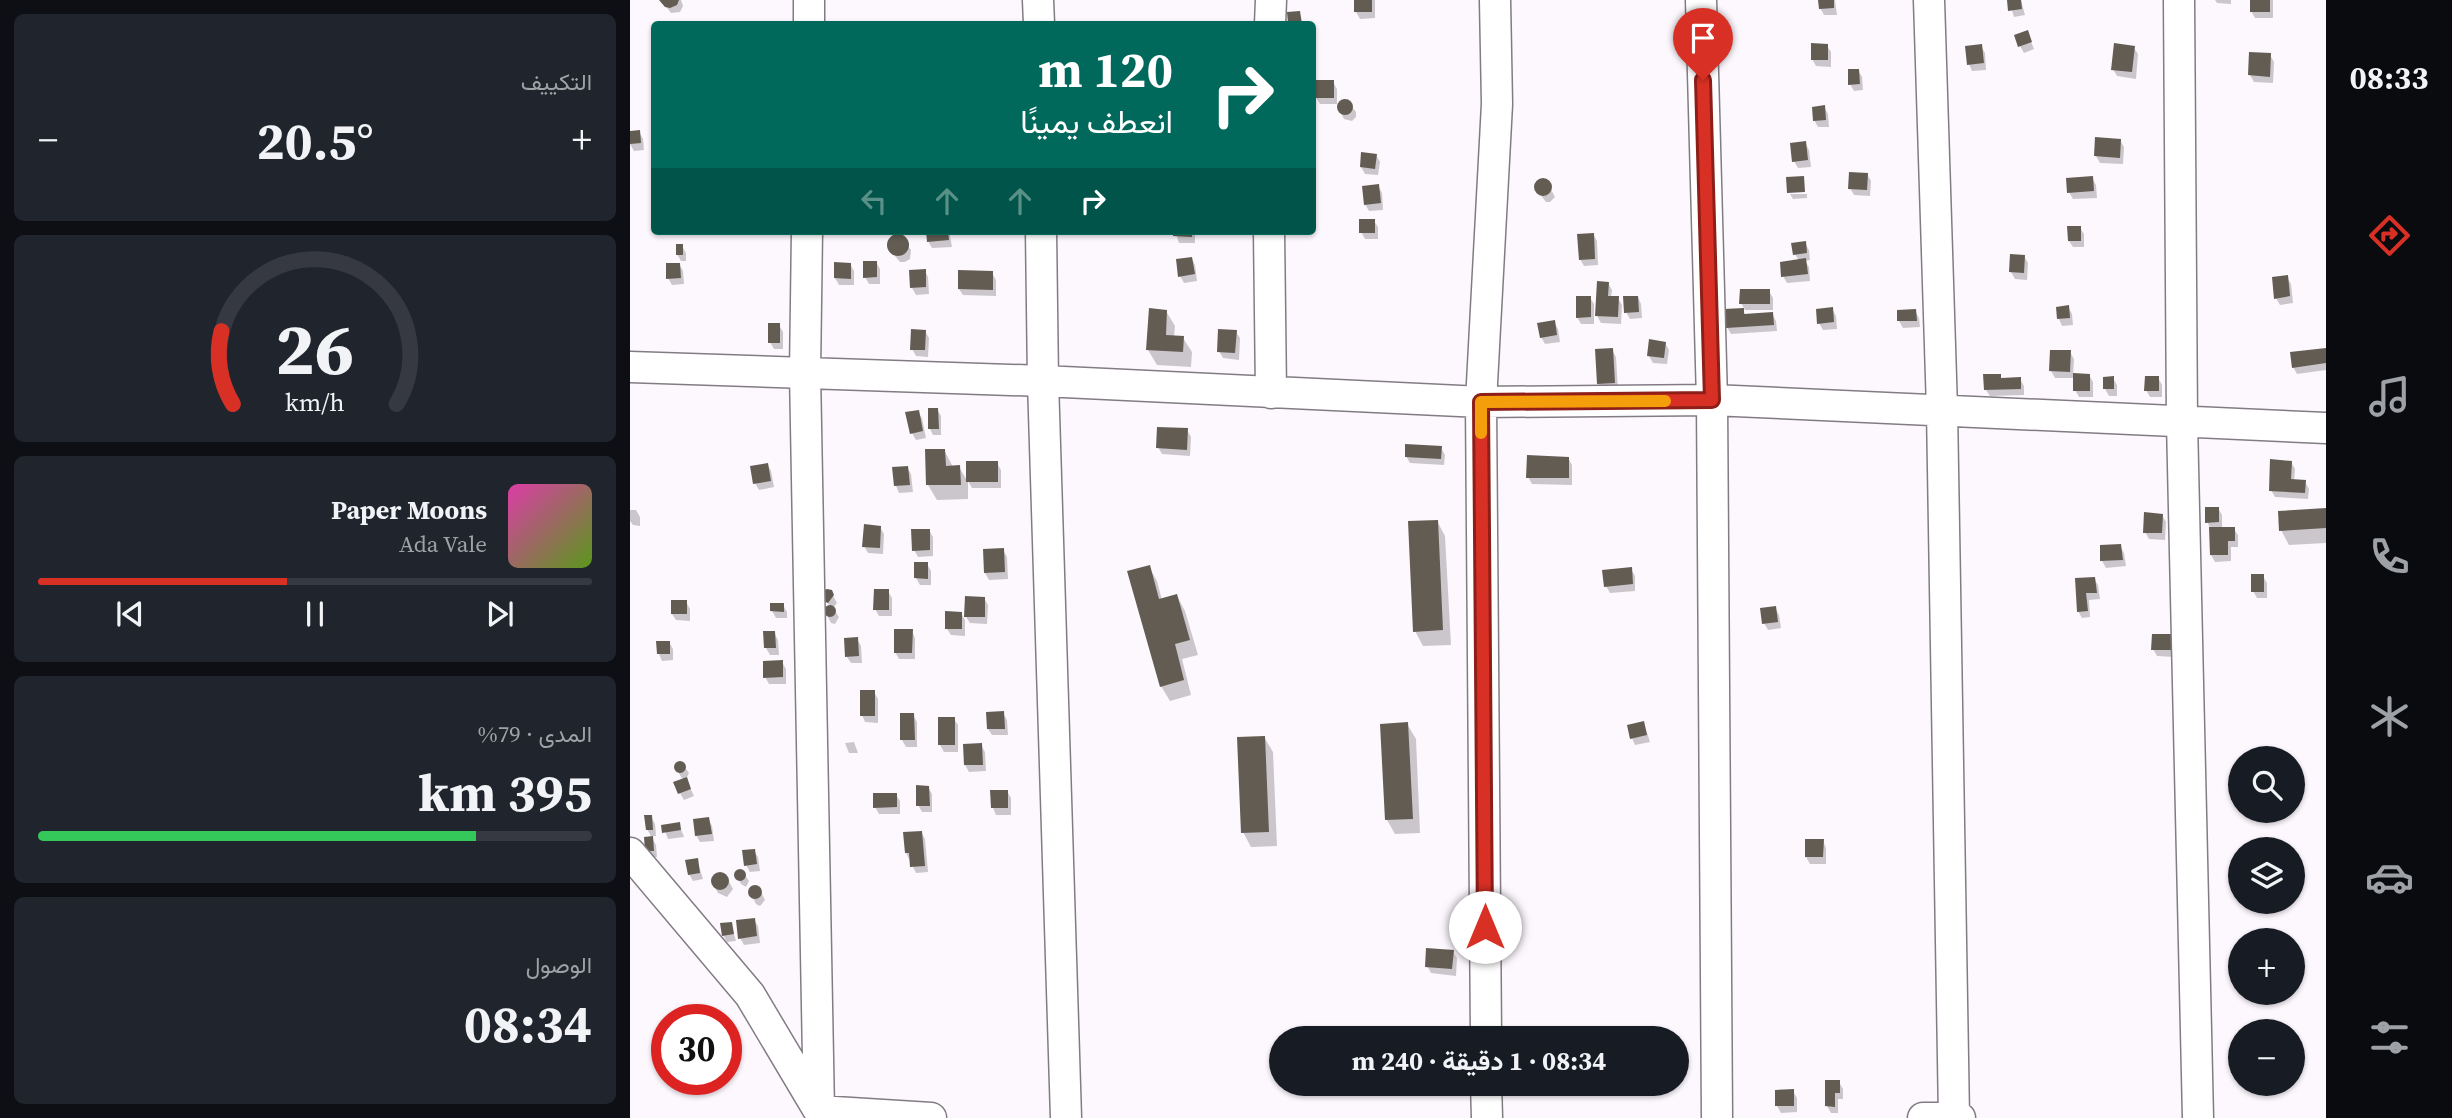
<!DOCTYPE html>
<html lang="ar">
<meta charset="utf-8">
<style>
:root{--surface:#171b24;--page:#20242c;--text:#f1f3f6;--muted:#9ea1a6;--line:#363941;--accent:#d93025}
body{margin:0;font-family:"Source Serif 4",Vazirmatn,serif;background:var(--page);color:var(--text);direction:rtl;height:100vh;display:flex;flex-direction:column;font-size:26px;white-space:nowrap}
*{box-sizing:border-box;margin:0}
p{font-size:23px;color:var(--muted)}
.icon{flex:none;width:38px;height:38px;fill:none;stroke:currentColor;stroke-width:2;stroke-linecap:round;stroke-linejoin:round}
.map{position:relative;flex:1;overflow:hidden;direction:ltr}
.sheet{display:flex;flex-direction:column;gap:14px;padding:14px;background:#0d0f14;width:630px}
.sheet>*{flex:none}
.banner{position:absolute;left:21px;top:21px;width:665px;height:214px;border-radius:7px;box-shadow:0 2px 5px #0004;direction:rtl;background:#00695c;color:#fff;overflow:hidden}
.tools{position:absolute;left:1598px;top:746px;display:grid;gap:14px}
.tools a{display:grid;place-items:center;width:77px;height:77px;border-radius:50%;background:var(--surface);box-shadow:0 2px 5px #0004;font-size:35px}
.speed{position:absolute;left:21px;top:1004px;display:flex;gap:14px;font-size:35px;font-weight:700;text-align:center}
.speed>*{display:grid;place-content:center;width:91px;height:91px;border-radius:50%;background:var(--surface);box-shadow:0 2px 5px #0004;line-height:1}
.speed .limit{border:10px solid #d22;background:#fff;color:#111}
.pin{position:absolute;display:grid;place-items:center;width:60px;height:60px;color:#fff;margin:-72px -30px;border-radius:50% 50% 50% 0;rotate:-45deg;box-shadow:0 0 7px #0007}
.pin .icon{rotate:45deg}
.me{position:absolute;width:77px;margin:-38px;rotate:0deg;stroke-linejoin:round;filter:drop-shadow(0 0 5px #0008)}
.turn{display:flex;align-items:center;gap:24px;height:147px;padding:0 28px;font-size:32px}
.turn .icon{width:91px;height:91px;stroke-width:2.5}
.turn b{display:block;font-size:49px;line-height:60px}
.lanes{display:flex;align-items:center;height:66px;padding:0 28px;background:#0003;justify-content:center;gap:35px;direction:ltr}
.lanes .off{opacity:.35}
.big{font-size:52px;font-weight:700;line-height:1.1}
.sheet .tile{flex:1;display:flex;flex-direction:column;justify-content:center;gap:10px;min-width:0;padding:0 24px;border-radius:10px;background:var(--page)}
.sheet .dial{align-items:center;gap:0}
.dial svg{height:182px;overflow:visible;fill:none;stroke:var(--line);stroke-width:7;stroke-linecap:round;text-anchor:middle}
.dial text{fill:var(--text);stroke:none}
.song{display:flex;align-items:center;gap:21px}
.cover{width:84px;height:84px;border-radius:10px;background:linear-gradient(135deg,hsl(320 70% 55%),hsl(90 70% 35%))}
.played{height:7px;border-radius:4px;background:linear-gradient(90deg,var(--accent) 45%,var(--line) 45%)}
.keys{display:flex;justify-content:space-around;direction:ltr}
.heat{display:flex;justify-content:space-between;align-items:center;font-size:38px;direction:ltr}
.charge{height:10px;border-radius:5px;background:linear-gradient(90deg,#34c759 79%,var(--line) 0)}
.trip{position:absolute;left:639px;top:1026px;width:420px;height:70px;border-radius:35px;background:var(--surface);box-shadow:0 2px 5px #0004;font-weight:700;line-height:70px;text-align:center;direction:rtl}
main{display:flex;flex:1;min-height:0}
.tabs{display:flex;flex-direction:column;width:126px;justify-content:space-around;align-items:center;background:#090b0e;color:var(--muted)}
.tabs .icon{width:49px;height:49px}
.tabs .selected{color:var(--accent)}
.tabs b{font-size:32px;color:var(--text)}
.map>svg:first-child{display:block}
</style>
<main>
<nav class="tabs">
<b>08:33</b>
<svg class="icon selected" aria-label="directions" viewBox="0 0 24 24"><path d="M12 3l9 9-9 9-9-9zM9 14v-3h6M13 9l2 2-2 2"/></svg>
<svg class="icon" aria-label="music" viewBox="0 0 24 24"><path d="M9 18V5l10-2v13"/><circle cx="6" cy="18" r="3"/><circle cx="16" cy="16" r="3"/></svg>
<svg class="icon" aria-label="phone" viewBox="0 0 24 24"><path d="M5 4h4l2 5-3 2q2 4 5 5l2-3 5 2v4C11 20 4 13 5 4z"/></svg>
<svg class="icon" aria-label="climate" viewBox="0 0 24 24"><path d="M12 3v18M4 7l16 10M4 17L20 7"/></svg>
<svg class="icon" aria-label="car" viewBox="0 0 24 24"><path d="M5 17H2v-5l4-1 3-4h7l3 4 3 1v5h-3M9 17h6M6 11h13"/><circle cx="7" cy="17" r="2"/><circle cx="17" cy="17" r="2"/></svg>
<svg class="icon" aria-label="filters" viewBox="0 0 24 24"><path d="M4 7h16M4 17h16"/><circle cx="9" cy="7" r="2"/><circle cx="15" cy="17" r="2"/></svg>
</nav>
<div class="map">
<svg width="1696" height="1118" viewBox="0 0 1696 1118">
<rect width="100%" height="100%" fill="#fdf8fe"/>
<!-- shadow -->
<path fill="#0003" d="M31,0h20l2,6 -3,6 -9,1z
M726,0h19v18l-15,1 -4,-7z
M1190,0h15l2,15h-13l-4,-7z
M1379,0h12l4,15 -11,2z
M1585,0h16v4l-14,-1z
M1621,0h22v18h-18l-4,-7z
M1397,32l7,17 -10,4 -4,-7z
M1197,46l4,6v15l-15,-1 -4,-7z
M1351,46l4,7 1,17 -14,1 -3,-7z
M1504,48l4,6 -2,25 -19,-3 -4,-7z
M1640,55l4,7 -1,21 -19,-1 -4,-7z
M1228,70l4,7 1,13 -9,1 -4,-7z
M703,82l4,7v15h-17l-4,-7z
M716,100l10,12v5l-4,4 -8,-2 -6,-12 4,-6z
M1194,107l4,7 1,13h-11l-4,-7z
M9,132l4,7 1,11 -10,1 -4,-7v-11z
M1490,140l4,7 -1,17 -23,-1 -4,-7z
M1175,143l4,7 2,17 -13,1 -4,-7z
M746,155l4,7 -2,13 -13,-1 -4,-7z
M1237,174l4,7 -1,15 -16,-1 -4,-7z
M1462,178l4,7 1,13 -24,1 -4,-7z
M916,180l9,17 -5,5h-4l-10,-13 3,-8z
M748,186l4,7 1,17 -14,1 -4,-7z
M1160,194h17v4l-14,1z
M744,221l4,6v12h-13l-4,-7z
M1450,228l4,6v13h-11l-4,-6z
M298,231h21l3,16 -20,1 -4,-7z
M354,231h14v2h-12z
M545,231h20v12h-16z
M963,234l4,7 1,24 -14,1 -4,-7z
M270,236l11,14 -1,9 -5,3h-5l-10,-12 -1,-6 6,-7z
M1175,243l4,7 1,10 -5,1 4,6 1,14 -23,2 -4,-7 16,-15 -4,-7z
M52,246l4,7v8h-5l-4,-7z
M1394,256l4,7 -1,17 -12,-1 -4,-7z
M562,259l3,6 2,16 -13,2 -4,-7z
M246,262l4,7v15h-11l-4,-7z
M49,264l4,7 1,13 -12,1 -4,-7z
M220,264l4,7v14h-15l-4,-7z
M295,271l3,6 1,17 -13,1 -4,-7z
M362,273l4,7v16l-33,-1 -4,-6z
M1657,277l4,7 2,19 -13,2 -4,-7z
M978,283l4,7 -1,8h7l4,7 -1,19 -20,-1 -5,-9z
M1139,291l4,7v12h-30l3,6 26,-2 4,7 1,10 -46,3 -4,-7 -1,-16 19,-1 -4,-7z
M1008,297l3,7 1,14 -12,1 -4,-7z
M960,298l4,6v20h-13l-4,-7z
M1438,307l4,7 1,11 -11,1 -3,-7z
M1202,309l4,7 1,13 -14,1 -4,-7z
M536,311l9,15 -1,11 9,1 9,14 -1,15 -34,-2 -9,-15z
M1285,311l4,7 1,9 -17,1 -4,-7z
M924,322l4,7 2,13 -15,2 -4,-7z
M149,325l4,7v17h-9l-4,-7z
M295,331l4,7 -1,19 -12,-1 -4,-7z
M606,332l4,6 -1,22 -16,-2 -4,-7z
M1035,343l4,7 -2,14 -14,-1 -4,-7z
M982,350l4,7 2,33h-16l-4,-6z
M1696,351v19l-29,4 -4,-7z
M1440,352l4,7 -1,16h16l4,7v15h-14l-4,-7v-12h-20l-4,-7z
M1370,376l2,3h18l4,7v9l-34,1 -4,-6z
M1483,378l4,7v11h-8l-4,-7z
M1528,378l4,7v12h-12l-4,-7z
M307,409l4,7v19h-8l-3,-6z
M288,412l4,6 4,20 -10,2 -4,-7z
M557,430l4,7 -1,19 -28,-2 -4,-7z
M811,448l4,7 -1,10 -34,-2 -4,-7z
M314,450l9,17h6l9,15v17l-31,1 -9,-15z
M938,458l4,7v20l-40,-1 -4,-7z
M1661,462l4,7 -1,12 11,1 4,7 -1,10 -33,-2 -4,-7z
M367,463l4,7v18h-29l-4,-7z
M137,464l4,7 3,16 -15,3 -4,-7z
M277,467l4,7 2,18 -14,1 -3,-7z
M1588,508l4,7v14h12l4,6v12h-7v14l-16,1 -4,-7v-26l-4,-7z
M0,510h6l4,7v9l-7,-1 -3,-4z
M1696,512v31l-37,2 -8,-15z
M1532,515l4,7 -1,18 -16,-1 -4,-7z
M807,521l8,15 6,109 -28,1 -8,-15z
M250,527l4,7 -1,20 -15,-1 -4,-7z
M299,530l4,7v19l-15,1 -4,-7z
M1490,546l4,7 2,13 -20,2 -4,-7 -1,-14z
M373,550l4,7 1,22 -19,1 -4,-7z
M297,564l4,7v14h-11l-4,-7z
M519,567l8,14 5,19 15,-4 8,15 13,44 -16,4 9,36 -21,6 -9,-15z
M1001,569l4,7v15l-25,2 -4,-7z
M1633,576l4,7v15h-10l-4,-7z
M1464,579l4,6 2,14 -11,1 1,17 -8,1 -4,-7 -2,-31z
M258,591l4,7v18h-13l-4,-7z
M201,592l6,11 -4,5 6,9 -4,7 -4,-1 -6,-12 5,-5 -8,-10z
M354,598l4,7 -1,19 -17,-1 -4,-6z
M56,602l4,7v12l-14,-1 -4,-6z
M153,605l4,7v6h-11l-4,-7z
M1145,608l4,7 2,13 -13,2 -4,-7z
M331,613l4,7v16l-14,-1 -4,-6z
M282,631l3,7v21h-16l-4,-7z
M144,633l4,7 1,15h-9l-4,-7z
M1540,636l4,7v14l-17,-1 -4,-7z
M227,639l4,7 1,17h-11l-4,-6z
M39,642l4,7v11l-11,1 -3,-7z
M152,662l4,7v15h-17l-4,-7z
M244,692l4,7v24l-13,-1 -3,-7z
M373,713l4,7 1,15h-16l-4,-6z
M283,715l4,7v25h-11l-4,-7z
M324,719l4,6v27h-14l-4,-7z
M1014,723l6,19 -15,3 -3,-7z
M777,724l9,15 4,94 -25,1 -8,-14z
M634,737l9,15 4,94 -26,1 -8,-15z
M224,742l4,11h-9l-4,-10z
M351,745l4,7 1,19 -17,1 -4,-7z
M49,763l5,3 5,7 -3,6 8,17 -10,4 -4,-7 3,-13 -8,-13z
M298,787l4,7v18h-10l-4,-7z
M377,791l4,7v17h-15l-3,-7z
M266,795l4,6v13h-21l-4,-7z
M21,817l4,7 1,12h-5l-4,-7z
M78,819l4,7 2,15 -14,1 -4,-7z
M49,824l5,13 -16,2 -5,-13z
M291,832l4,7 3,33 -12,1 -10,-20z
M22,838l4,7 1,12h-6l-4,-6z
M1193,841l3,7v16h-16l-4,-7z
M124,851l4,6 2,14 -10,1 -4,-7z
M67,860l6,19 -10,2 -4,-7z
M109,871h3l7,10 -3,6 -5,-3 -4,-7z
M92,874l4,2 7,13 -6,8 -9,-4 -6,-12 2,-4z
M126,887l3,1 6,12 -5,6 -4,-2 -4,-8 -2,-5z
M124,920l4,6 2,17 -16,2 -4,-7z
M101,924l5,17 -9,1 -4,-7z
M823,952l4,6 -1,18 -25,-3 -4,-7z
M1209,1082l4,7v10h-5v14h-7l-4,-7z
M1163,1091l4,7v14l-16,1 -4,-7z"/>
<!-- building -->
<path fill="#625c52" d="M29,0h20l-2,5 -7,3 -5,-1z
M724,0h18v12h-18z
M1188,0h16v8l-15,1z
M1377,0h14l1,9 -14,2z
M1620,0h20v12h-20z
M670,11l2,13h-14l-1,-12z
M1398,30l4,12 -14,5 -4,-12z
M1181,43l17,1v16h-17z
M1484,43l21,3 -3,26 -21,-2z
M1352,44l2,19 -17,2 -2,-19z
M1619,52l22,1 -1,24 -22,-2z
M1218,69h11l1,15 -12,1z
M685,80h19v18h-20z
M707 107a8 8 0 1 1 16 0a8 8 0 1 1-16 0Z
M1195,105l1,15 -13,1 -1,-14z
M10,130l1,13 -11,1v-13z
M1465,137l26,2 -1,19 -26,-2z
M1176,141l2,19 -16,2 -2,-19z
M731,152l16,2 -2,15 -15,-2z
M1219,172l19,1 -1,17 -19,-1z
M1174,176l1,16 -18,1 -1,-16z
M1463,176l1,15 -27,2 -1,-15z
M904 187a9 9 0 1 1 18 0a9 9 0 1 1-18 0Z
M749,184l2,19 -17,2 -2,-19z
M729,219h16v14h-16z
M1437,226h14v15h-13z
M296,231h22l1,9 -22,2z
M543,231h19v6l-19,-1z
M964,233l1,26 -16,1 -2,-26z
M257 245a11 11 0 1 1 22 0a11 11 0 1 1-22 0Z
M1176,241l1,12 -14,2 -2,-12z
M46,244h7v11h-7z
M1380,254l15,1 -1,18 -15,-1z
M562,257l3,17 -17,3 -2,-18z
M1176,258l2,16 -27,3 -1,-15z
M233,261h14v16l-14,1z
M204,262l17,1v16l-17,-1z
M36,263h14l1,15 -15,1z
M296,269v18l-16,1 -1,-18z
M328,270l35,1v19l-35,-1z
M1658,275l2,21 -16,3 -2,-22z
M967,281l12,1 -1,14h11l-1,21 -23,-1z
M1110,289h30v15h-31z
M946,296h15v21l-15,1z
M993,296h15l1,16 -15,1z
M1439,305l1,13 -13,1 -1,-12z
M1203,307l1,15 -17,2 -1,-15z
M519,308l18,2 -1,25 18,1 -1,16 -37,-2z
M1114,308v6l29,-2 1,13 -48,3 -2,-19z
M1286,309l1,12h-20v-11z
M925,320l2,15 -17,3 -3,-15z
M138,323h12v20h-12z
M281,329l15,1 -1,20h-15z
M588,329l19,1 -2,23 -18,-1z
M1019,339l17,3 -2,16 -17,-2z
M983,348l2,35 -18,1 -2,-35z
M1696,348v15l-34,5 -2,-16z
M1420,350h21l-1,22 -21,-1z
M1443,373l17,1v17h-17z
M1353,374h18v4l20,-1v12l-37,1z
M1484,376v13h-11v-12z
M1515,376h14v15h-15z
M298,408h10l1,21h-11z
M289,410l4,21 -13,3 -5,-22z
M527,427l31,1 -1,22 -31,-2z
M775,444l37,2 -1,13 -36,-2z
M295,449h20l1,17 14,-1 1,20h-35z
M897,455l42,2v21h-43z
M1640,459l22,2 -1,18 15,1 -1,13 -36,-2z
M336,461h32v21h-32z
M138,463l3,18 -18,3 -3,-18z
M278,466l2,19 -16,1 -2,-19z
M1575,507h14v15l-14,1z
M1696,508v20l-47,3 -1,-20z
M1514,512l19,2 -1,19h-19z
M808,520l5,110 -30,2 -5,-111z
M234,524l17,2 -1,22 -18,-1z
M1579,527h26v14h-7v14h-18z
M281,529h19v21l-18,1z
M1491,544l2,16 -23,1v-16z
M374,548l1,24 -21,1 -1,-24z
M284,562h14v17l-14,-1z
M520,565l9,34 18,-5 13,46 -15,4 9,36 -24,7 -33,-116z
M1002,567l1,17 -29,3 -2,-17z
M1621,574h13v18h-13z
M1465,577l2,16h-11l2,18 -11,1 -2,-34z
M197,589l5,1 2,5 -6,8 -5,-2 -1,-10z
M244,589h15v21h-16z
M335,596l20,1v20h-21z
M41,600h16v14h-16z
M140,603h14v9l-14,-1z
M194 611a6 6 0 1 1 12 0a6 6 0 1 1-12 0Z
M1146,606l2,16 -16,2 -2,-16z
M315,611l17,1v17h-17z
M264,629h19l-1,24h-18z
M133,631h12l1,17h-12z
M1522,634h19v16h-20z
M228,637l1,19 -14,1 -1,-19z
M26,641h14v13h-13z
M153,660v17l-20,1v-17z
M230,690h15v26h-15z
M374,711l1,18h-18l-1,-17z
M270,713h14l1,27h-15z
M308,717h17v28h-17z
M1014,721l3,14 -17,4 -3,-14z
M778,722l5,97 -28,1 -5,-96z
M635,736l4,96 -28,1 -4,-96z
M352,743l1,22h-19l-1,-21z
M44 767a6 6 0 1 1 12 0a6 6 0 1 1-12 0Z
M57,777l4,12 -13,5 -5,-12z
M286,785l13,1 1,20h-14z
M360,790h18v18h-17z
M243,793h24v14l-24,1z
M14,815h8l1,15h-7z
M79,817l3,17 -17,2 -2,-17z
M50,822l1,8 -19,3 -1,-8z
M292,831l3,35 -15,1 -1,-14h-4l-2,-21z
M23,836l1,15h-9l-1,-14z
M1175,839h19l-1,18h-18z
M125,849l2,15 -13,2 -2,-16z
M68,858l2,15 -12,2 -3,-15z
M104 875a6 6 0 1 1 12 0a6 6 0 1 1-12 0Z
M81 881a9 9 0 1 1 18 0a9 9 0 1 1-18 0Z
M118 892a7 7 0 1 1 14 0a7 7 0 1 1-14 0Z
M125,918l2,18 -19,3 -2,-19z
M102,922l2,12 -12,2 -2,-13z
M796,948l28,2 -2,19 -27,-2z
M1195,1080h15v13h-5v14l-10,-1z
M1164,1089v17h-19v-16z"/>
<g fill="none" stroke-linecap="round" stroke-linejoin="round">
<defs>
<path id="minor" d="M408,0l1,24
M1071,0l11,400 5,718
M1299,0l13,409 12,709
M1549,0l3,422 16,696
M179,24v-24
M640,24l1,-24
M177,231l-2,142 14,738
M411,231l2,150 23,737
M639,231l2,162
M0,367l413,14 438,21 231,-2 614,28
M0,853l120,142 69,116 112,7
M856,1038l-5,-636 16,-298 -2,-104
M856,1083l1,35
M1293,1118h37"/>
</defs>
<!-- minor casing -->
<use href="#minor" stroke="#837b84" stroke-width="33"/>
<!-- minor -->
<use href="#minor" stroke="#fff" stroke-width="30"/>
</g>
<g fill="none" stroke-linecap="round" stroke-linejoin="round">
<defs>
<path id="route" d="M855,927l-4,-525 231,-2 -9,-320"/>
</defs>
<!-- route casing -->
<use href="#route" stroke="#8d1f18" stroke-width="18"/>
<!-- route -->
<use href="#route" stroke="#d93025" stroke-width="12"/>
<!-- slow -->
<path stroke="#f59e0b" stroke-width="12" d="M851,433v-31l184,-1"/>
</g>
</svg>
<div class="tools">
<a><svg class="icon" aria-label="search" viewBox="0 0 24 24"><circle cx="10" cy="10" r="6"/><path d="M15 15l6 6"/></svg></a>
<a><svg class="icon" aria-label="layers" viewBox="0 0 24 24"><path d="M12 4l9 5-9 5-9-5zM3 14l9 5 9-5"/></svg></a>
<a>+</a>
<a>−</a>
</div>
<div class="speed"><div class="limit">30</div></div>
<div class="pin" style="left:1073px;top:80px;background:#d93025"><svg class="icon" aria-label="arrive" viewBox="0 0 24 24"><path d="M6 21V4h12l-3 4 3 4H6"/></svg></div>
<svg class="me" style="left:855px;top:927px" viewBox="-20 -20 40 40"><circle r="19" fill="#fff"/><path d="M0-13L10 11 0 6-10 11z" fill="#d93025"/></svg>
<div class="trip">08:34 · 1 دقيقة · 240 m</div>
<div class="banner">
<div class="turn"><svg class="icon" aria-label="right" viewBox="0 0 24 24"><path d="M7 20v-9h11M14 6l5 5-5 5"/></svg><div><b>120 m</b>انعطف يمينًا</div></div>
<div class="lanes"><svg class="icon off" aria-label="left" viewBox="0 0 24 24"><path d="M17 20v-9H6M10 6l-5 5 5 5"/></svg><svg class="icon off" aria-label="ahead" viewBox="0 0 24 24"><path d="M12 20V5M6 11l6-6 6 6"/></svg><svg class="icon off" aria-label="ahead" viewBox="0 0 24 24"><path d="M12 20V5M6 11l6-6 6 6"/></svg><svg class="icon" aria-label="right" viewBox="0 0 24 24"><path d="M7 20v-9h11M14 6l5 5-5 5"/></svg></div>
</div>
</div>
<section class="sheet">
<div class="tile"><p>التكييف</p>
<div class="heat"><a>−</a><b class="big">20.5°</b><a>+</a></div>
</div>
<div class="tile dial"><svg viewBox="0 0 100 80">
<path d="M14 69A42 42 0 1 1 86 69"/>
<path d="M14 69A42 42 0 0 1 9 37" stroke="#d93025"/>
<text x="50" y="56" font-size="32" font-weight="700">26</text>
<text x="50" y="72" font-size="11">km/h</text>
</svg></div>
<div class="tile">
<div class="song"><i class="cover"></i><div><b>Paper Moons</b><p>Ada Vale</p></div></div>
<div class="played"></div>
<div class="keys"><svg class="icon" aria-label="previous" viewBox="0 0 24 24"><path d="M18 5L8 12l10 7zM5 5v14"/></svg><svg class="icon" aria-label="pause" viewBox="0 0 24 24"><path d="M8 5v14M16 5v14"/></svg><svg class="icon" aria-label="next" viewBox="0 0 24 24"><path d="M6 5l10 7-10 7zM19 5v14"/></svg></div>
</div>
<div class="tile"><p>المدى · 79%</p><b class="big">395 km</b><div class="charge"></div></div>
<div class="tile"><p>الوصول</p><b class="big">08:34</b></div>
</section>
</main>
